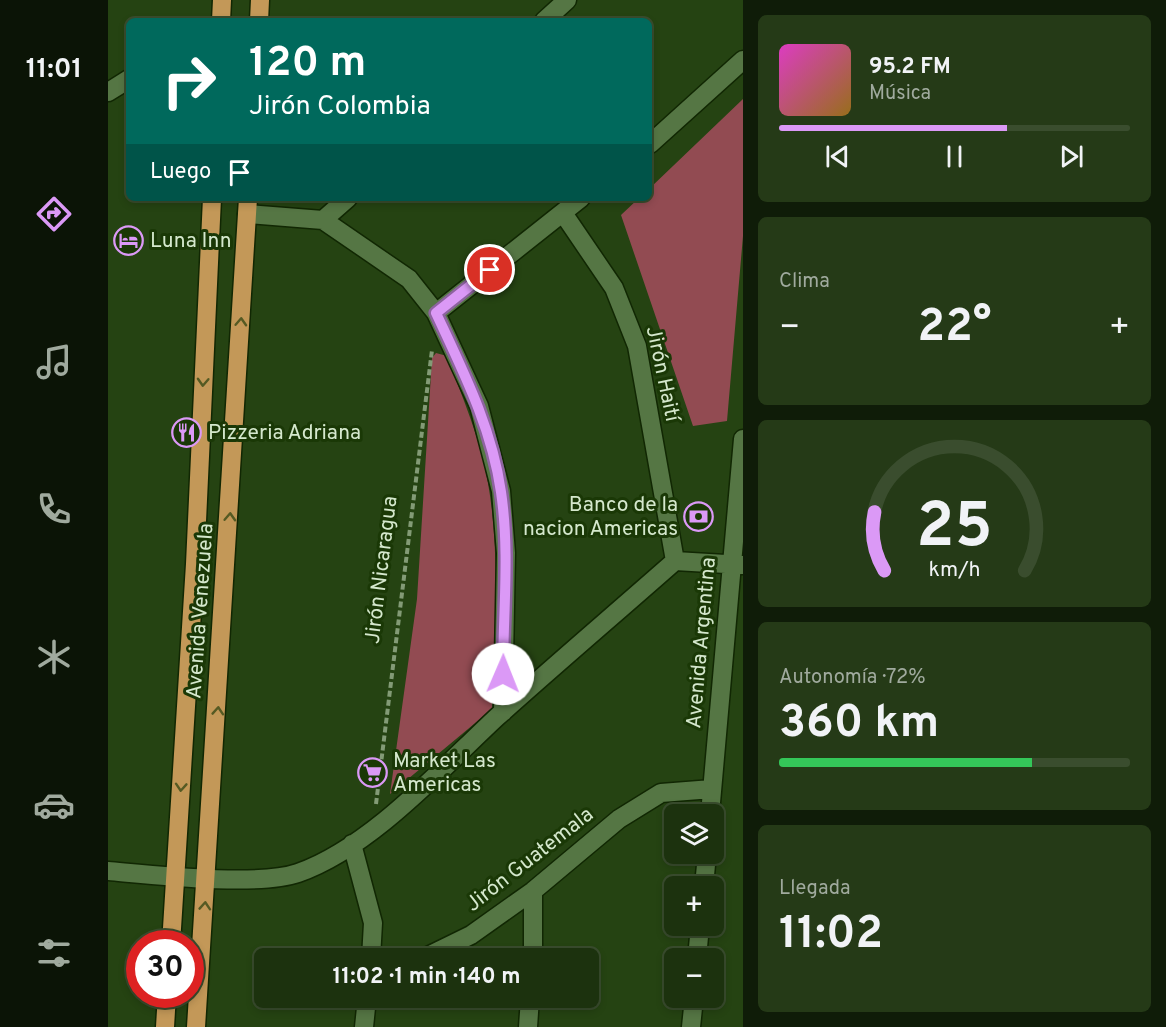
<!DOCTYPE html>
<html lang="es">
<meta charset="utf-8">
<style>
:root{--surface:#1c320e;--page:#253a17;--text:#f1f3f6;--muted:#a0aa9e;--line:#3a4d2e;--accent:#db99f6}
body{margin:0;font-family:Overpass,sans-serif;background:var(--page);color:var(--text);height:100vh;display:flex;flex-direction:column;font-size:22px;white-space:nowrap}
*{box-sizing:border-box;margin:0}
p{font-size:20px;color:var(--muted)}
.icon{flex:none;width:33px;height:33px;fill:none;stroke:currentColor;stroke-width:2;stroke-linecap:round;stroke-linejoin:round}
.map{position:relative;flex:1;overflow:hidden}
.details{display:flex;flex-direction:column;gap:15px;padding:15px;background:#0f1c08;width:423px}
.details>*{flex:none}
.banner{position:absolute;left:18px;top:18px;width:526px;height:183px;border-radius:9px;box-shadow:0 3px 9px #0003,0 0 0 2px var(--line);background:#00695c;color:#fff;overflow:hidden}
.buttons{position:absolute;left:556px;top:804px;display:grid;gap:12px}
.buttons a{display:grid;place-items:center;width:60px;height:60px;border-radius:9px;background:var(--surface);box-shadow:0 3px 9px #0003,0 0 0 2px var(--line);font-size:30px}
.speed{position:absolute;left:18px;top:930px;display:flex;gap:12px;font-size:30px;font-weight:700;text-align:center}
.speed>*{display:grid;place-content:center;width:78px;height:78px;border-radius:50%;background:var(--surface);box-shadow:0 3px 9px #0003,0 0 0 2px var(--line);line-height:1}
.speed .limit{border:9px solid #d22;background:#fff;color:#111}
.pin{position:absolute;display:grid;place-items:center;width:51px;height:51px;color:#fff;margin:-26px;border:3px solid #fff;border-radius:50%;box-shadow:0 2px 6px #0007}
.me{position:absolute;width:66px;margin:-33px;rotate:1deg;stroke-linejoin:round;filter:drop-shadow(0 0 4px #0008)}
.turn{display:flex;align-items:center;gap:21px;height:126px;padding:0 24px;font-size:27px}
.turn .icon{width:78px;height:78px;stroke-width:2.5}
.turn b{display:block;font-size:42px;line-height:51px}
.then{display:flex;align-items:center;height:57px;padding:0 24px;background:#0003;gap:12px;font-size:22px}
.big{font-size:45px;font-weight:700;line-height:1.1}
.details .widget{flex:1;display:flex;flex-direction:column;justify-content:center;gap:9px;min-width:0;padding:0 21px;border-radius:9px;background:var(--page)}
.details .dial{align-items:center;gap:0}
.dial svg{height:156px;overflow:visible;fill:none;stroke:var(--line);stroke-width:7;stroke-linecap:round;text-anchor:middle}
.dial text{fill:var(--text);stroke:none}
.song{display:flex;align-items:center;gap:18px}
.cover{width:72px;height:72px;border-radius:9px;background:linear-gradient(135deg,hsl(310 70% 55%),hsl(40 70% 35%))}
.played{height:6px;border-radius:3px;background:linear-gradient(90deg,var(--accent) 65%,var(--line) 65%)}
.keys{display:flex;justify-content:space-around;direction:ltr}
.heat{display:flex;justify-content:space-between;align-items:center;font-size:33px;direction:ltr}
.charge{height:9px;border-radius:4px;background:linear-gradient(90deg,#34c759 72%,var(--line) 0)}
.trip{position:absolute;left:146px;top:948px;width:345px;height:60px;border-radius:9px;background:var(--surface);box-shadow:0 3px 9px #0003,0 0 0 2px var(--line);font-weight:700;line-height:60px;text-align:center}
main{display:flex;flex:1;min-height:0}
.tabs{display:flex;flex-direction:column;width:108px;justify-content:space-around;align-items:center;background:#0b1406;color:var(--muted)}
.tabs .icon{width:42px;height:42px}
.tabs .current{color:var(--accent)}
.tabs b{font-size:27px;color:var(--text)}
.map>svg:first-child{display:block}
</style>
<main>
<nav class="tabs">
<b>11:01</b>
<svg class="icon current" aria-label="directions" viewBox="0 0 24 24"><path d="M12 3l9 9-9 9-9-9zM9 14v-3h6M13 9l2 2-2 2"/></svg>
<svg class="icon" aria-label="music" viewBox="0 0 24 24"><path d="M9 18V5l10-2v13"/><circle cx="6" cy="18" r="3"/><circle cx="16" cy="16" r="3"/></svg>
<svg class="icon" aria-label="phone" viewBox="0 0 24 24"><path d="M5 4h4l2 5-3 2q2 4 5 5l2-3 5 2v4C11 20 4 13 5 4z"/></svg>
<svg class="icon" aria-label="climate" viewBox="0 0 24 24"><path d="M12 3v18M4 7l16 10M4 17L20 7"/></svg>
<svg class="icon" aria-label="car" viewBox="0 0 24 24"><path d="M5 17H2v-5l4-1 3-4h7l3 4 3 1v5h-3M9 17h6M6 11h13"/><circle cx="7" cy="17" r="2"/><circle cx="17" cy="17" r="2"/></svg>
<svg class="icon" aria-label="filters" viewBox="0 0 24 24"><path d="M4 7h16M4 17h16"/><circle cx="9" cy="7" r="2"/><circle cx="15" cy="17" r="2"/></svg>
</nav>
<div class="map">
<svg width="635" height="1027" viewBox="0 0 635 1027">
<rect width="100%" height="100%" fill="#254312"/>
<!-- green -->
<path fill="#924b52" d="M635,99v137l-16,185 -34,5 -72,-211 18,-17h11v-10z
M328,353l11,3c15,41 34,84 41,127 13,74 6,151 4,226l-102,85 27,-195 15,-241z"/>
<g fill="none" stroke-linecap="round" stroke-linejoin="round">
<defs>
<path id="minor" d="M436,21l23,-21
M0,92l21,-13
M542,144l93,-84
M455,213l51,75 23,58 38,215
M139,214l76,6 86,59 27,34 43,93 22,85 5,62 -3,159
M215,220l25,-22
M328,313l145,-115
M602,814l33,-375
M244,844l21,79 -2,35
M0,871c45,4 150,16 190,2 72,-25 143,-104 199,-156 59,-53 119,-104 178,-156l68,4
M596,886l3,-32
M425,891v67
M266,958l52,-1 45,-22 62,-44 86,-72 42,-26 51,-4
M589,958l3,-32
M256,1027l3,-29
M420,1027l2,-29
M583,1027l3,-29"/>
<path id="highway" d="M113,21l1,-21
M151,21l1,-21
M63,944l24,-380 17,-366
M57,1027l2,-33
M88,1027l52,-829"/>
</defs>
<!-- minor casing -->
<use href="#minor" stroke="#112703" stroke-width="21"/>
<!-- highway casing -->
<use href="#highway" stroke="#112703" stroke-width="21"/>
<!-- path -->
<path stroke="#839b76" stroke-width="4" stroke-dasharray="6 3" stroke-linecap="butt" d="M268,804l56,-454"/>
<!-- minor -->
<use href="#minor" stroke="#557644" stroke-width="18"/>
<!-- highway -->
<use href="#highway" stroke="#c39858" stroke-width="18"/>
</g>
<!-- one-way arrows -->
<defs><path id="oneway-chevron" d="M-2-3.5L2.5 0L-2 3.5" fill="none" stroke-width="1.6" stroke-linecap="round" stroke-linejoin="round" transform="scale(1.5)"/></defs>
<g stroke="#555a23">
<use href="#oneway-chevron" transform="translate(133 322) rotate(-87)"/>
<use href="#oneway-chevron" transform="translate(95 382) rotate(93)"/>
<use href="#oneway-chevron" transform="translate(122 517) rotate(-87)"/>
<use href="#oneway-chevron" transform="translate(110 711) rotate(-86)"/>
<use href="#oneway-chevron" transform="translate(73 787) rotate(94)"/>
<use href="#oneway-chevron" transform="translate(97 906) rotate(-86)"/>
</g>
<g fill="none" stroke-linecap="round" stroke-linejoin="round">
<defs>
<path id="route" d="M382,270l-54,43c27,58 56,115 65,179 9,60 2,121 2,182"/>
</defs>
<!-- route casing -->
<use href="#route" stroke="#8e63a0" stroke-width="15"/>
<!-- route -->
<use href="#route" stroke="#db99f6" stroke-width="10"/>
</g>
<!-- icons -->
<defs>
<symbol id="hotel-ring" viewBox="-11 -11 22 22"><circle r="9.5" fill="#1a3806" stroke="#db99f6" stroke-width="1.5"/><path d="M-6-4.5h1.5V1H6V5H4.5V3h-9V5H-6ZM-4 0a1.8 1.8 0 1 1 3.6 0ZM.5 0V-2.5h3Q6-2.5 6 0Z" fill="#db99f6"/></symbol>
<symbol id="restaurant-ring" viewBox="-11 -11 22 22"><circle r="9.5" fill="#1a3806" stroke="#db99f6" stroke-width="1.5"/><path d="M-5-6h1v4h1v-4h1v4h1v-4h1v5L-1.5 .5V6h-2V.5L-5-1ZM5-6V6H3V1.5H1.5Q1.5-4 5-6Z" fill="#db99f6"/></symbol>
<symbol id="bank-ring" viewBox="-11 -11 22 22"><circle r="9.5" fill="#1a3806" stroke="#db99f6" stroke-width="1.5"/><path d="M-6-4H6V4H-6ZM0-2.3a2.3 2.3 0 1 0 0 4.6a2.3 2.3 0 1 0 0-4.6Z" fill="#db99f6"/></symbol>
<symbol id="supermarket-ring" viewBox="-11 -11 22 22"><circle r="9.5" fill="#1a3806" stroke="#db99f6" stroke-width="1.5"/><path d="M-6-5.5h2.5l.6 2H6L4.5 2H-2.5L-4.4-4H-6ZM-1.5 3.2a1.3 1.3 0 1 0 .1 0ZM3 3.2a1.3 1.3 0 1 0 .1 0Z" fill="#db99f6"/></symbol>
</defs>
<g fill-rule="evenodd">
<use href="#hotel-ring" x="4" y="224" width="33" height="33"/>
<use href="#restaurant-ring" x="62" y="416" width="33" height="33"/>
<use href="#bank-ring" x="574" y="500" width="33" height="33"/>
<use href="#supermarket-ring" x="248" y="756" width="33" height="33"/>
</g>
<g text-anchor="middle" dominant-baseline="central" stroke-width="6" stroke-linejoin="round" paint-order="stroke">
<!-- poi labels -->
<g font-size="21" fill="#d5e8cd" stroke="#1a3806" text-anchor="start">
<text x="42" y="241">Luna Inn</text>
<text x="100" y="433">Pizzeria Adriana</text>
<text x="570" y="505" text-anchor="end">Banco de la<tspan x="570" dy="24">nacion Americas</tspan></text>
<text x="285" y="761">Market Las<tspan x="285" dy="24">Americas</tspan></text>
</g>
<!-- street labels -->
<g font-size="21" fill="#d5e8cd" stroke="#1a3806">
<text transform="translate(554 374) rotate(78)">Jirón Haití</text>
<text transform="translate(274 570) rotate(-83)">Jirón Nicaragua</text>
<text transform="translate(93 611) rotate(-86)">Avenida Venezuela</text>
<text transform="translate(594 643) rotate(-85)">Avenida Argentina</text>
<text transform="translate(422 860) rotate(-38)">Jirón Guatemala</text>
</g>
</g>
</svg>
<div class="buttons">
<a><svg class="icon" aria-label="layers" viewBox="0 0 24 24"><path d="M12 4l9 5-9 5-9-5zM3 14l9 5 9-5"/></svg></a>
<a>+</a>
<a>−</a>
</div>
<div class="speed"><div class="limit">30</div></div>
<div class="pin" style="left:382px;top:270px;background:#d93025"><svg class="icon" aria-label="arrive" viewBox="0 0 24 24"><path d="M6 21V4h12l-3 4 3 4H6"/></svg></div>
<svg class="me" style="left:395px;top:674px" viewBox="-20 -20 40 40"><circle r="19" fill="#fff"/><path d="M0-13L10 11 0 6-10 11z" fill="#db99f6"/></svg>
<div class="trip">11:02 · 1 min · 140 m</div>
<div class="banner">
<div class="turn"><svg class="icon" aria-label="right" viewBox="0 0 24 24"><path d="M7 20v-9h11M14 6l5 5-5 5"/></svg><div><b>120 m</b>Jirón Colombia</div></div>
<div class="then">Luego<svg class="icon" aria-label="arrive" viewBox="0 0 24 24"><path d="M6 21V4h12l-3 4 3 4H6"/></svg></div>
</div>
</div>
<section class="details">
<div class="widget">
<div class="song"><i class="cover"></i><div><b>95.2 FM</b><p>Música</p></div></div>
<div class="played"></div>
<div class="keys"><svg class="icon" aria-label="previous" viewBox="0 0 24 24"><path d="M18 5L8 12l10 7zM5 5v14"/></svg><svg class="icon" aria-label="pause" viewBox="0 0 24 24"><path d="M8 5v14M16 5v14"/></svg><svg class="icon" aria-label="next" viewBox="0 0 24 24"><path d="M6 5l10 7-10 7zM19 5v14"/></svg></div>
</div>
<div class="widget"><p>Clima</p>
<div class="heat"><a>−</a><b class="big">22°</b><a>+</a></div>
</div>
<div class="widget dial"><svg viewBox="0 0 100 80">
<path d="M14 69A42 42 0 1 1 86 69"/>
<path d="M14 69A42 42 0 0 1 9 39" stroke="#db99f6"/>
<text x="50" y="56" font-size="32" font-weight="700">25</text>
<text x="50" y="72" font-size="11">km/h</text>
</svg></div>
<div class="widget"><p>Autonomía · 72%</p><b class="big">360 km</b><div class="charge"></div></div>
<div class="widget"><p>Llegada</p><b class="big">11:02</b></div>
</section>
</main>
